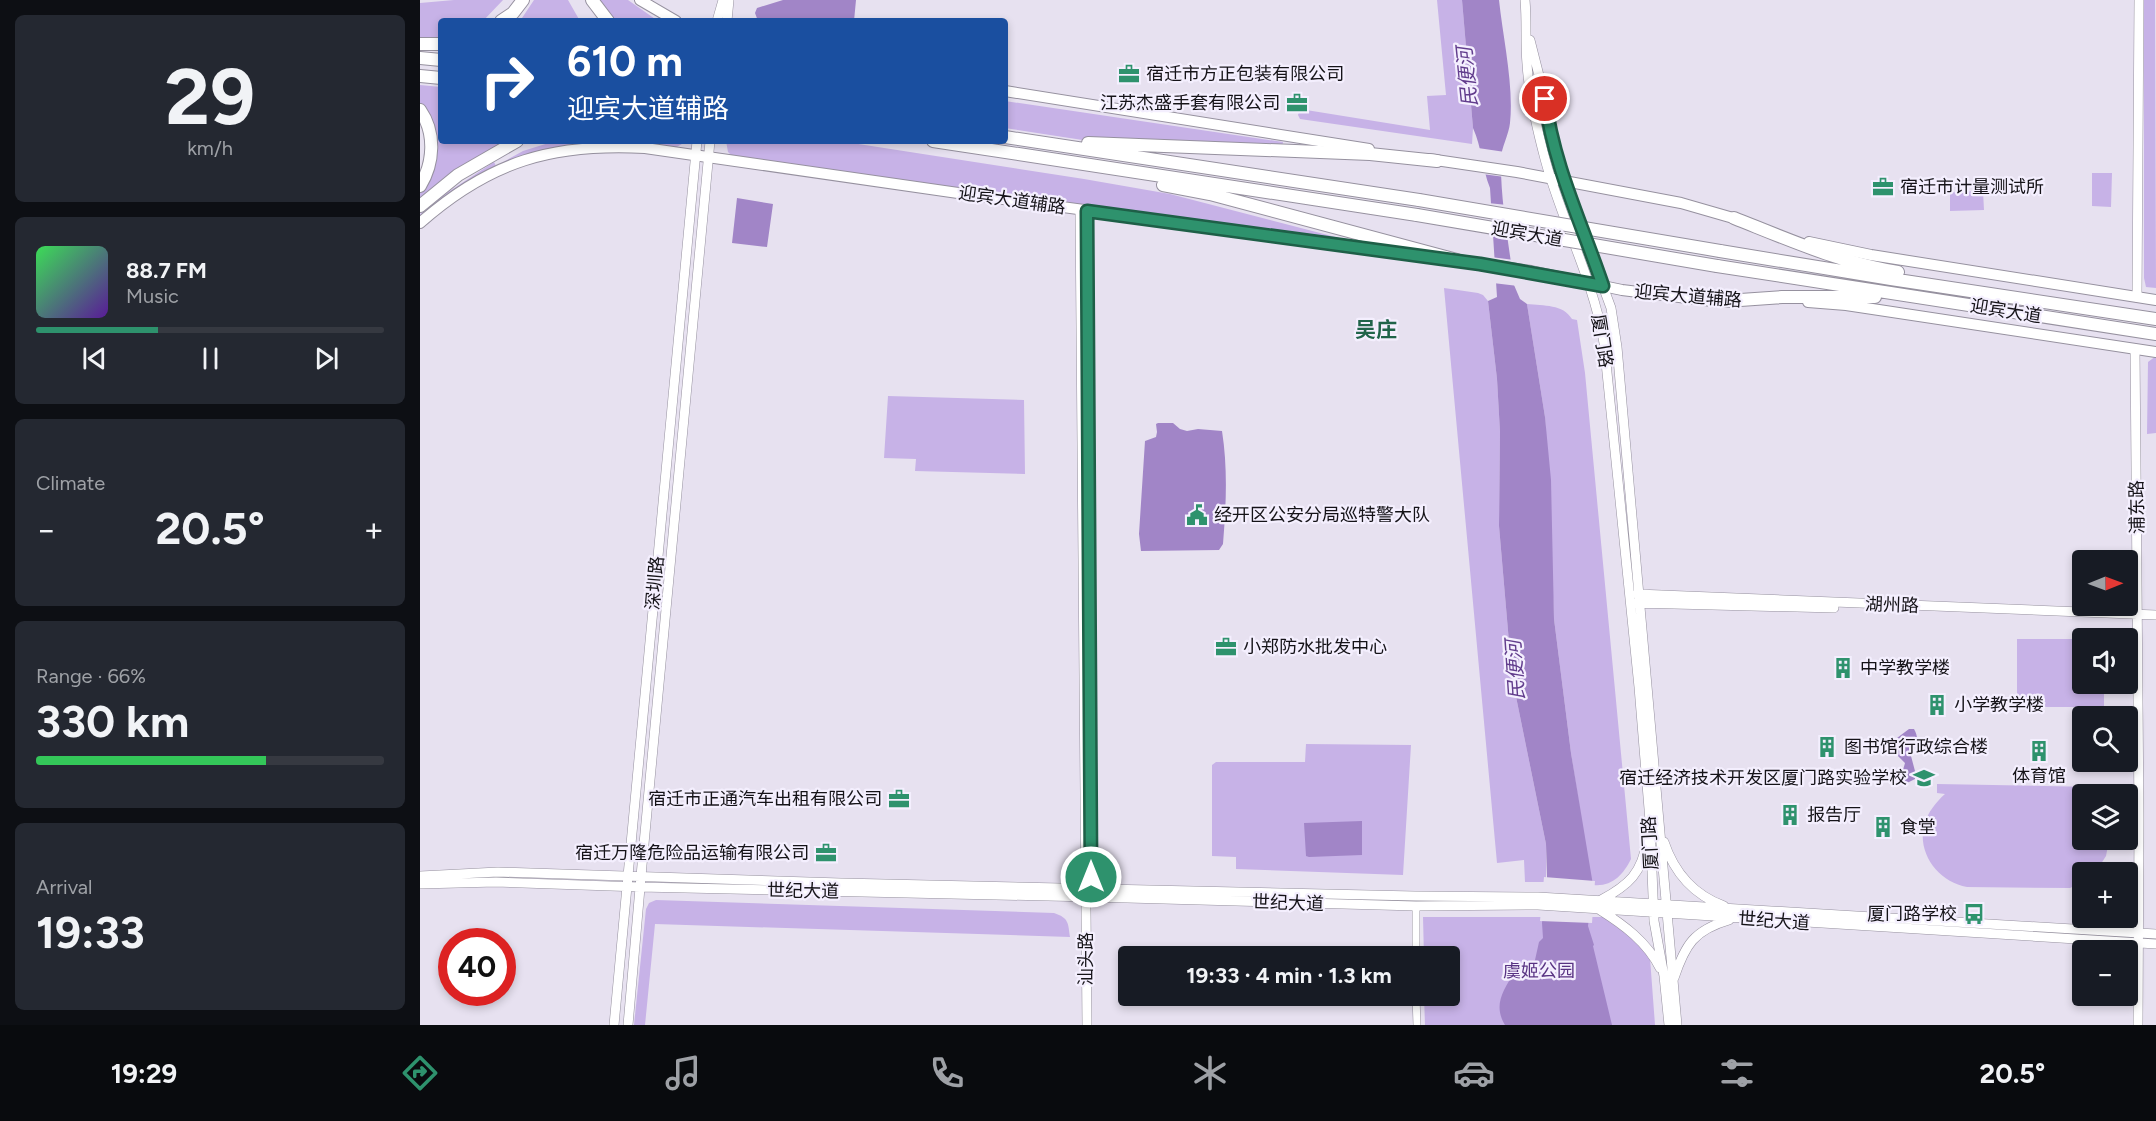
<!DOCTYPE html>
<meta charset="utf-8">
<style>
:root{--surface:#171b24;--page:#242831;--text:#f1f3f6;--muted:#9ea1a6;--line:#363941;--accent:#2e926d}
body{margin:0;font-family:Figtree,"Noto Sans SC",sans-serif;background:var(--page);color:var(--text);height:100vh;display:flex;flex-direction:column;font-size:22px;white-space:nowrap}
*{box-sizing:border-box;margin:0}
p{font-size:20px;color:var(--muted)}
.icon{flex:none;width:33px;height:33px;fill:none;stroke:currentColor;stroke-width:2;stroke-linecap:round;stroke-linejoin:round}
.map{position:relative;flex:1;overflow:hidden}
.side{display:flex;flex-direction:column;gap:15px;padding:15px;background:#0d0f14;width:420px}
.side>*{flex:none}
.guide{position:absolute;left:18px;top:18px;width:570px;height:126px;border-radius:6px;box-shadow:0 3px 9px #0003;background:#1a4fa0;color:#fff;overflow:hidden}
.needle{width:39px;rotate:89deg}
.buttons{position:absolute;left:1652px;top:550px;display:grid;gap:12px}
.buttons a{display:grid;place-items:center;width:66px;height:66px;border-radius:6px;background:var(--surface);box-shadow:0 3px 9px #0003;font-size:30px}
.speed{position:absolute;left:18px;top:928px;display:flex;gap:12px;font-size:30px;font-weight:700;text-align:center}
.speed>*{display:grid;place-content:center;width:78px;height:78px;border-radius:50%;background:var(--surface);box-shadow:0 3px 9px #0003;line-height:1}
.speed .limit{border:9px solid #d22;background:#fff;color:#111}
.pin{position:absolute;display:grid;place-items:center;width:51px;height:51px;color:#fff;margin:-26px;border:3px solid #fff;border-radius:50%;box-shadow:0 2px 6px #0007}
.me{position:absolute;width:66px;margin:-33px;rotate:0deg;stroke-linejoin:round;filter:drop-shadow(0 0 4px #0008)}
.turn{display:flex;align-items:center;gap:21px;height:126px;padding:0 30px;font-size:27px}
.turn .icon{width:78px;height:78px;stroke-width:2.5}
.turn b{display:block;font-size:42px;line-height:51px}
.big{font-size:45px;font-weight:700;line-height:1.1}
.side .card{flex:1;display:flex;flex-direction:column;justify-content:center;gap:9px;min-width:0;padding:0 21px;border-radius:9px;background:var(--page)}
.side .dial{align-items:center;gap:0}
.dial b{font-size:78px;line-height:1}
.song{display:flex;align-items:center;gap:18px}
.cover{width:72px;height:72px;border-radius:9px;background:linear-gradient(135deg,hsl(130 70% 55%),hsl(270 70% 35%))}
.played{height:6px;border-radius:3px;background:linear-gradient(90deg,var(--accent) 35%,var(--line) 35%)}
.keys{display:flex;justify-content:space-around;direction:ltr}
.heat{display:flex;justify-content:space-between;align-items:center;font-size:33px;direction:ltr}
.charge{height:9px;border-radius:4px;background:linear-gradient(90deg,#34c759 66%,var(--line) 0)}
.trip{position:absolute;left:698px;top:946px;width:342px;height:60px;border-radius:6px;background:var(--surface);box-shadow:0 3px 9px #0003;font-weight:700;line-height:60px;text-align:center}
.menu{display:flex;height:96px;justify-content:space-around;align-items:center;background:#090b0e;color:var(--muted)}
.menu .icon{width:42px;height:42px}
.menu .active{color:var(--accent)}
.menu b{font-size:27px;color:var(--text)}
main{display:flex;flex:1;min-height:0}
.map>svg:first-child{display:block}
</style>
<main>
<section class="side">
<div class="card dial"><b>29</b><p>km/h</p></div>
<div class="card">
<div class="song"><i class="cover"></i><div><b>88.7 FM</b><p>Music</p></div></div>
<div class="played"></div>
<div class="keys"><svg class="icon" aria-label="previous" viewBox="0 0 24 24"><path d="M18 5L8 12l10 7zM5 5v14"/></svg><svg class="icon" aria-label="pause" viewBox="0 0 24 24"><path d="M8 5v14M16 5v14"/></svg><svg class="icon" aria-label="next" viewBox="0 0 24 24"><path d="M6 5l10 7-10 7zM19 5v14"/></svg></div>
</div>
<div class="card"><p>Climate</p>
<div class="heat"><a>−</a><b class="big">20.5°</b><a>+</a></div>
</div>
<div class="card"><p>Range · 66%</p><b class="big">330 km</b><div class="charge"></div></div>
<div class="card"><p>Arrival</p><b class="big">19:33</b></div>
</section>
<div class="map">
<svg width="1736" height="1025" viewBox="0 0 1736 1025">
<rect width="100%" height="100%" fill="#e7e1f0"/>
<!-- green -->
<path fill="#c7b2e7" d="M34,0h49l-20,21h-42v20l-21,1v-39z
M114,0h34l12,21h-60z
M174,0h34l30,21h-47z
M1017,0h25l11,128 -1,16 -172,-25 -2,-4 2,-6 130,21 -3,-34 19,-1z
M1724,0h11l1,288 -10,-1 -2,-9z
M0,85l21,2v54h66l-87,60v-10l14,-37 -14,-48z
M585,101l278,41 -1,7 -193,-8 -84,-13z
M135,141h132l-12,7 -66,-6 -49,5 -43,11 -97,62v-6l19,-16 55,-36 2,4 27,-15z
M306,141h113l245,38 86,15 204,53 -642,-91 -4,-4z
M1672,173h20l-1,34 -19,-1z
M1563,191l1,19 -34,1v-19z
M1024,288l34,5 5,2 5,6 9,78 3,53 -1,94 13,151 34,167v38h-21l-1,-22 -27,3z
M1107,304c17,2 36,0 45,15l5,1 8,53 46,486c-8,16 -19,28 -38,26l-3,-10 -19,-122 -17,-134 -9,-202z
M1736,356v77l-9,1 1,-72z
M468,396l136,4 1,74 -110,-3 1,-12 -32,-1z
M1597,639h65v45h22v23h-87z
M886,744l105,1 -8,130 -167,-6v-12l-24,-1v-91l4,-3h89z
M1657,756h5v6h20v10l-25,-1z
M1517,784l158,3v8h-13v45h27l-3,16 -11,17h-13v10l-12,5 -103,-1c-28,-5 -50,-33 -43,-62 4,-13 12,-23 21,-31l-8,-1z
M236,900l398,13c15,5 14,10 16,24l-415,-13 -10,101h-11l12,-116 3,-6z
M1003,917h181l33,24 13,17 5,67h-230l-1,-29h25v-39h-25z"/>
<!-- water -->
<path fill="#a185c7" d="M363,0h73l-2,21h-96l-3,-8 2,-5z
M1042,0h37c4,38 15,86 11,123 -1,11 -9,26 -9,35 -1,42 8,86 13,127l6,14 7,5 18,113 6,63 3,139 17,134 22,132 -5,41 6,19 -1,1 19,79h-107c-12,-20 -2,-34 9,-52l3,4h6l12,-17 4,-18 4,-4 -1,-15 5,-46 -1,-33 -34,-167 -13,-151 1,-94 -3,-53 -9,-78 9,-4 -7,-109c-8,-20 -8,-40 -17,-60z
M317,198l36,6 -6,43 -35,-4z
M738,423h15l7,6 7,2 11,-2 24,2c6,38 4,75 1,113l-4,6 -78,1 -2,-17 6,-93 11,-4 1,-5 -1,-8z
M1489,729h5c6,10 2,18 -3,27l4,15v8l-8,4 -3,-1 -3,-5 4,-14 -9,-9 -3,-13z
M942,821v34l-53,2 -3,-1 -2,-33z"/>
<!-- pier -->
<path fill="#e7e1f0" d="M1058,148l27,4v25l-23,-3z
M1068,203l19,2 4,33 -21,-4z
M1071,257l23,3 4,26 -25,-3z
M1124,877l51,4 -3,42 -52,-2z"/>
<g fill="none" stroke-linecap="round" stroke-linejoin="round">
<defs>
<path id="minor" d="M996,906v51
M996,996l1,29"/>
<path id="tertiary" d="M1105,0c2,21 0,43 2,64 2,32 10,65 18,95 17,63 48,119 59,184l35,344 11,134 4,100 10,55 5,49
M297,21l6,-21
M307,21l2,-21
M1110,40l15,59 3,25 15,53 48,131 6,39 60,678
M660,210l7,815
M667,211l2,323
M1717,297l2,-297
M1715,349l4,469 -1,207
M1217,594l519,21
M1215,603l199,5
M1244,842c10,30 30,53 60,64
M0,876l78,-4 343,11 574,13 123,1 618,37
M0,884l76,-2 144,5 451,10 325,9 122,-1 618,39
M1181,900c28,-15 41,-27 46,-59
M1180,910c24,15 47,32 60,58
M1254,978c11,-33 20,-48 55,-58
M194,1025l83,-884
M208,1025l14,-160 68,-724"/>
<path id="primary" d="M220,0l36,21
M585,91l364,58
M1009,159l88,13 164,31 59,17
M0,223c70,-62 133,-80 225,-75l313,45 469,63
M1389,242l62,13 285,45
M1031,259l80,12 91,19 98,12 12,-1
M1388,302l38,3 310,47"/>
<path id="trunk" d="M172,0l16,21
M81,21l12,-8 10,-13
M0,44h21
M0,58l21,2
M0,76l21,2
M0,110c16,23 14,53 0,76
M585,137l414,63
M513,141l484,74
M668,143l282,11 67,7
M743,185l47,9 247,66
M0,206l38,-31 59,-34
M1314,218c53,21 107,45 164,54
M1300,251l171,28 265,40
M1297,266l439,68
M1306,301l56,-4h93"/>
</defs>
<!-- minor casing -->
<use href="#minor" stroke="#96919f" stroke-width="8"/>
<!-- tertiary casing -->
<use href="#tertiary" stroke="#96919f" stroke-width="10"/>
<!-- primary casing -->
<use href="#primary" stroke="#96919f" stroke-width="12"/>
<!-- trunk casing -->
<use href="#trunk" stroke="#96919f" stroke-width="14"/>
<!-- minor -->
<use href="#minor" stroke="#fff" stroke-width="7"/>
<!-- tertiary -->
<use href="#tertiary" stroke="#fff" stroke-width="9"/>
<!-- primary -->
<use href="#primary" stroke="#fff" stroke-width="10"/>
<!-- trunk -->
<use href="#trunk" stroke="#fff" stroke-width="12"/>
<defs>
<path id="trunk-bridge" d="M999,200l301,51
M997,215l300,51"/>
</defs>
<!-- trunk-bridge casing -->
<use href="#trunk-bridge" stroke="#96919f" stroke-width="14" stroke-linecap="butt"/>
<!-- trunk-bridge -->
<use href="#trunk-bridge" stroke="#fff" stroke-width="12"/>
</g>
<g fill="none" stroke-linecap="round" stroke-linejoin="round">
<defs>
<path id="route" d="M671,877l-4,-666 393,53 123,22c-21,-62 -50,-122 -58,-187"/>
</defs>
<!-- route casing -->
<use href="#route" stroke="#1e5f47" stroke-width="15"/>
<!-- route -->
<use href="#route" stroke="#2e926d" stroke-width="10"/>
</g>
<!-- icons -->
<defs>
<symbol id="office-bare" viewBox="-9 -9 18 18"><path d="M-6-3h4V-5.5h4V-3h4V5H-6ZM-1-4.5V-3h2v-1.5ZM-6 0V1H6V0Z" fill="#2e926d" stroke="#f4effe" stroke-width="2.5" paint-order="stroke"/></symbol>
<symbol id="civic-bare" viewBox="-9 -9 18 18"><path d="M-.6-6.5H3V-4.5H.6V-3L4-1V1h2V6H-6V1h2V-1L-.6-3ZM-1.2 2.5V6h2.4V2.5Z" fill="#2e926d" stroke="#f4effe" stroke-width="2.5" paint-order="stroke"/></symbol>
<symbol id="building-bare" viewBox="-9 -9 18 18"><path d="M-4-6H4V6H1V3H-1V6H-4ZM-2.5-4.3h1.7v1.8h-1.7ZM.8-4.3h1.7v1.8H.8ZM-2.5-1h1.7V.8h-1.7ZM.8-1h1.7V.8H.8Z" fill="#2e926d" stroke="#f4effe" stroke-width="2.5" paint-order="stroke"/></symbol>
<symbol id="school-bare" viewBox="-9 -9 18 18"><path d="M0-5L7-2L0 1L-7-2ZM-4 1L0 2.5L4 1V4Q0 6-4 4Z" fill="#2e926d" stroke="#f4effe" stroke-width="2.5" paint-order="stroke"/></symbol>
<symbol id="bus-bare" viewBox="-9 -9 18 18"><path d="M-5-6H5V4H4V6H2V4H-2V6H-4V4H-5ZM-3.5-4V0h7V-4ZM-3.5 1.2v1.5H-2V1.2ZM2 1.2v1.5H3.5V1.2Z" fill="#2e926d" stroke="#f4effe" stroke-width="2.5" paint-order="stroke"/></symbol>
</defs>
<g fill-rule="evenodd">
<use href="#office-bare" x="694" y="59" width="30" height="30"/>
<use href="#office-bare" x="862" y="88" width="30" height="30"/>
<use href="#office-bare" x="1448" y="172" width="30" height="30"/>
<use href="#civic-bare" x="762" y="500" width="30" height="30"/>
<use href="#office-bare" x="791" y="632" width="30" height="30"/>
<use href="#building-bare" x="1408" y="653" width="30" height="30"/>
<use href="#building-bare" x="1502" y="690" width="30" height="30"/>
<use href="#building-bare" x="1392" y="732" width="30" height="30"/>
<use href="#building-bare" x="1604" y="736" width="30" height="30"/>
<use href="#school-bare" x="1489" y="763" width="30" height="30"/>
<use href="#office-bare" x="464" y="784" width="30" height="30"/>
<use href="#building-bare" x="1355" y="800" width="30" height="30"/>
<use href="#building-bare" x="1448" y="812" width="30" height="30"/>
<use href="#office-bare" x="391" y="838" width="30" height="30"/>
<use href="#bus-bare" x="1539" y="899" width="30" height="30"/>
</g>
<g text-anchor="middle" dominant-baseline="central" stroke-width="4.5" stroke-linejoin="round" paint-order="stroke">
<!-- poi labels -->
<g font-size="18" fill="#151318" stroke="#f4effe" text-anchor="start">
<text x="726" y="74">宿迁市方正包装有限公司</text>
<text x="860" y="103" text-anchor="end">江苏杰盛手套有限公司</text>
<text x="1480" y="187">宿迁市计量测试所</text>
<text x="794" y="515">经开区公安分局巡特警大队</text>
<text x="823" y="647">小郑防水批发中心</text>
<text x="1440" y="668">中学教学楼</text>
<text x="1534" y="705">小学教学楼</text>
<text x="1424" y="747">图书馆行政综合楼</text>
<text x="1619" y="776" text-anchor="middle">体育馆</text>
<text x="1487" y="778" text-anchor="end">宿迁经济技术开发区厦门路实验学校</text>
<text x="462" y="799" text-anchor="end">宿迁市正通汽车出租有限公司</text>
<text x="1387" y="815">报告厅</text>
<text x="1480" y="827">食堂</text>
<text x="389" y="853" text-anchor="end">宿迁万隆危险品运输有限公司</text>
<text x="1537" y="914" text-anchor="end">厦门路学校</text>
</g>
<!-- street labels -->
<g font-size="18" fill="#151318" stroke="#f4effe">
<text transform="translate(592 200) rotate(8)">迎宾大道辅路</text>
<text transform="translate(1107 234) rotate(10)">迎宾大道</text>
<text transform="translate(1268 296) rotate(5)">迎宾大道辅路</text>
<text transform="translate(1586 311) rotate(9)">迎宾大道</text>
<text transform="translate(1182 341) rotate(81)">厦门路</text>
<text transform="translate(1717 507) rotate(-91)">浦东路</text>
<text transform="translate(235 583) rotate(-85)">深圳路</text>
<text transform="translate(1472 605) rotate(2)">湖州路</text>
<text transform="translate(1230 843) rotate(-93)">厦门路</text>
<text transform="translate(383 891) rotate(1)">世纪大道</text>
<text transform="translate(868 903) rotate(2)">世纪大道</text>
<text transform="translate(1354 921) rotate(4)">世纪大道</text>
<text transform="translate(666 959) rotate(-90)">汕头路</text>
</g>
<!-- park labels -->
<g font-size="18" fill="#593383" stroke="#f4effe">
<text x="1119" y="971">虞姬公园</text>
</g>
<!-- water labels -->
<g font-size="20" font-style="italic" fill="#623d8d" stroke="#f4effe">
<text transform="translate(1047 77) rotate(-96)">民便河</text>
<text transform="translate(1095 670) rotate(-94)">民便河</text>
</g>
<!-- quarter labels -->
<g font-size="21" font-weight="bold" fill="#20644a" stroke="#f4effe">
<text x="956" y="329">吴庄</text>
</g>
</g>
</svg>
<div class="buttons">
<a><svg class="needle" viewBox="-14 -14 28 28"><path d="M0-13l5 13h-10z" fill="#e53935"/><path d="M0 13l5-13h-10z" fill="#9ea1a6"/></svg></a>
<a><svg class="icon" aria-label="sound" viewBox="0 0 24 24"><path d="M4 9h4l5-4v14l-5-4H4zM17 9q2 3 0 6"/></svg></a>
<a><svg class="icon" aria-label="search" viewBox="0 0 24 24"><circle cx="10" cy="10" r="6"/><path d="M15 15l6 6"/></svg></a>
<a><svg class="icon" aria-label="layers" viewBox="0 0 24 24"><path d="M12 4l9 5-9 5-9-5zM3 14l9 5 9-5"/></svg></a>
<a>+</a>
<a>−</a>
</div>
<div class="speed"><div class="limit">40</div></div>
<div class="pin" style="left:1125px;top:99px;background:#d93025"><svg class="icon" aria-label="arrive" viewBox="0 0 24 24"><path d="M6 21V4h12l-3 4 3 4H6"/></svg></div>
<svg class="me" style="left:671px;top:877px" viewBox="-20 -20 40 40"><circle r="17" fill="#2e926d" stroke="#fff" stroke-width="3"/><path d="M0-11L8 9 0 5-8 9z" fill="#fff"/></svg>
<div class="trip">19:33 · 4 min · 1.3 km</div>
<div class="guide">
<div class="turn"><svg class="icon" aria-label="right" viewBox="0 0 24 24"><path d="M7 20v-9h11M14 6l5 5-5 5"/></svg><div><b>610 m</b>迎宾大道辅路</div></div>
</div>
</div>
</main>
<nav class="menu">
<b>19:29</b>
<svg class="icon active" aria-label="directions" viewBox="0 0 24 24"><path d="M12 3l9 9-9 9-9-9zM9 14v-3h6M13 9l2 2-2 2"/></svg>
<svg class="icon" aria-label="music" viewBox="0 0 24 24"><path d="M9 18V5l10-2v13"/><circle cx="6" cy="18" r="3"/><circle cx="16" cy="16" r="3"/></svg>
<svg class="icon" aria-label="phone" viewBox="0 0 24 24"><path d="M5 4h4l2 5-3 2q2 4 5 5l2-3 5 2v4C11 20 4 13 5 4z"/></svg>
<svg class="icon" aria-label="climate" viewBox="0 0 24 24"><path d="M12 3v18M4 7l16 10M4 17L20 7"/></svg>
<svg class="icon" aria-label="car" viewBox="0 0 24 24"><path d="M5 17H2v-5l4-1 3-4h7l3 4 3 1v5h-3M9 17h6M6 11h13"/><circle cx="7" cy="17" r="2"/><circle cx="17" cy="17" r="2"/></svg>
<svg class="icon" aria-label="filters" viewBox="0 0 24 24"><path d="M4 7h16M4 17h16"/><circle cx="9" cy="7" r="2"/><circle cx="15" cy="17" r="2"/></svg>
<b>20.5°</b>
</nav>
